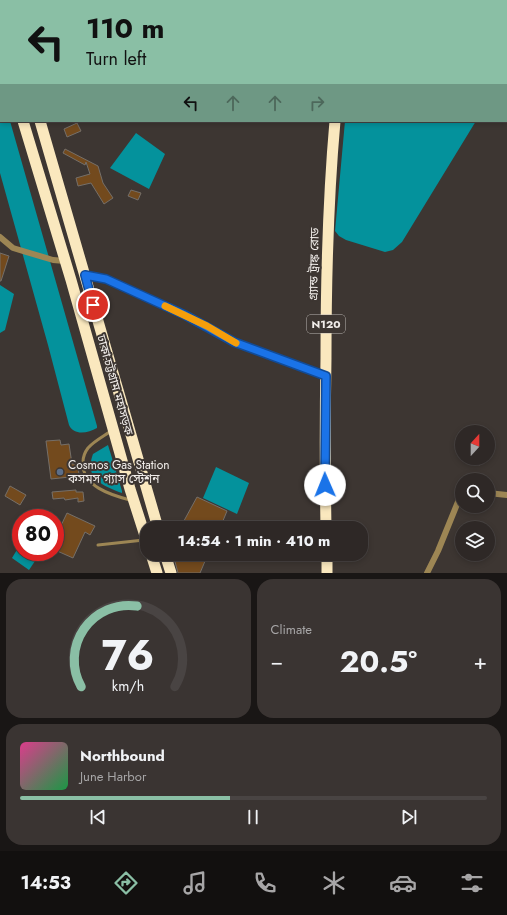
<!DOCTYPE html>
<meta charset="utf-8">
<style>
:root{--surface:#2e2826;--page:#3a3432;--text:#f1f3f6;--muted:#a7a6a7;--line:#494443;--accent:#8abfa5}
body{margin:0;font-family:Jost,"Noto Sans Bengali",sans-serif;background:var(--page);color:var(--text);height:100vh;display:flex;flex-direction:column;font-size:15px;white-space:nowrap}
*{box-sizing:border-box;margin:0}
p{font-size:13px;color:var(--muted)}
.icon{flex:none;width:22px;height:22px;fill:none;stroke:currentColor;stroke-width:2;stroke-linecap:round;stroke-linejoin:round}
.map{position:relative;height:573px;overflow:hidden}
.details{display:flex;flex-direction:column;gap:6px;padding:6px;background:#191615;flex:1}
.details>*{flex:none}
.guide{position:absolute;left:0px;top:0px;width:507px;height:122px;box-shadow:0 2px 6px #0003,0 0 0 1px var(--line);background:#8abfa5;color:#111;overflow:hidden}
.needle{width:26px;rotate:21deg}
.fabs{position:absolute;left:455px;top:425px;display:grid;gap:8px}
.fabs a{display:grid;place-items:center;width:40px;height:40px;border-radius:50%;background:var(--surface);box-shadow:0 2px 6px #0003,0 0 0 1px var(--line);font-size:20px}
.speed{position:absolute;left:12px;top:509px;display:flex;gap:8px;font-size:20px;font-weight:700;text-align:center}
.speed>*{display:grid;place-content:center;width:52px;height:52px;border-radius:50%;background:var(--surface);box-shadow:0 2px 6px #0003,0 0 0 1px var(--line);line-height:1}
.speed .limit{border:6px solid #d22;background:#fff;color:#111}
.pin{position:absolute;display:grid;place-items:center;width:34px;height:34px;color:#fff;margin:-17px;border:2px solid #fff;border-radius:50%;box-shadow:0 1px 4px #0007}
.me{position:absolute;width:44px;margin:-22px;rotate:359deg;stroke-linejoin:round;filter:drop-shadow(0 0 3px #0008)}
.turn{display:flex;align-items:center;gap:14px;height:84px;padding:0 20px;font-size:18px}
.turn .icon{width:52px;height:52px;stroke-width:2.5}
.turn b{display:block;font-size:28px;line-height:34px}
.lanes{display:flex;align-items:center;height:38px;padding:0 20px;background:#0003;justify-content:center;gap:20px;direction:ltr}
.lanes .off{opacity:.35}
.big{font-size:30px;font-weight:700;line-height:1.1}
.details .tile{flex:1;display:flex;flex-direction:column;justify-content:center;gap:6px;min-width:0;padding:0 14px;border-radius:16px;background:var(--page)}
.details .dial{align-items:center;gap:0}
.dial svg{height:104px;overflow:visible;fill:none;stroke:var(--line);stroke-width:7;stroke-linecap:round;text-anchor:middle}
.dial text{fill:var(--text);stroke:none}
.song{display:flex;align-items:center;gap:12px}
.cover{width:48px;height:48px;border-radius:6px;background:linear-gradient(135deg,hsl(330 70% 55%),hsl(140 70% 35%))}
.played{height:4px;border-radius:2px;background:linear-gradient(90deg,var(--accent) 45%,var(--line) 45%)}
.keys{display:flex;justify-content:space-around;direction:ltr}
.heat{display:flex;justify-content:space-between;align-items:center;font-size:22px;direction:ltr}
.details .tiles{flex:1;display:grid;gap:6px;grid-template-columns:1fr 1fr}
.tile:last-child{grid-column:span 2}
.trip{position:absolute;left:140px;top:521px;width:228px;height:40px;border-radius:16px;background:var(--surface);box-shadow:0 2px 6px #0003,0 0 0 1px var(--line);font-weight:700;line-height:40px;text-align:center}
.tabs{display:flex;height:64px;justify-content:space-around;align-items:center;background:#12100f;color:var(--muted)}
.tabs .icon{width:28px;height:28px}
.tabs .selected{color:var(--accent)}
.tabs b{font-size:18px;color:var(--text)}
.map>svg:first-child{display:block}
</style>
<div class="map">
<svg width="507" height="573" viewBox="0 0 507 573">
<rect width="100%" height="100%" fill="#3d3632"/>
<!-- water -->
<path fill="#04929c" d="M0,86l1,35h9l87,305v2c-9,5 -23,8 -28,-3l-21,-80 -48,-172z
M345,121h131l-74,121 -9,8 -8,2 -39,-12 -7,-4 -4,-5z
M136,133l29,21 -16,35 -39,-21z
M0,285l14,9 -9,36 -5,3z
M108,445l14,46v2c-20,-8 -38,-14 -29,-39z
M216,467l33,16 -12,31 -34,-16z
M21,543v9h20l-12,18 -17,-12z"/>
<!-- building -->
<path fill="#734a1d" stroke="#756f69" d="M77,123l4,8 -14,6 -3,-8z
M65,149l33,17 5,17 10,15 -9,6 -13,-21 -13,3 -2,-8 14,-4 -4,-12 -1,3 -22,-12z
M131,190l10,3 -3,7 -10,-4z
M0,253l9,3 -8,25h-1z
M60,440l1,5 8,-1 3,20h6l1,12 -28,3 -5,-38z
M470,458h12l-2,7 -11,-3z
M10,486l16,9 -6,10 -15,-9z
M76,490v2h7l1,9 -6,1v-4l-13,2 -1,-2 -11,1 -1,-7z
M197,497l30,14 -7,17h-40z
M67,513l28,13 -5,9 -5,-3 -12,26 -18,-8v-12z
M173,554h35l-8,19h-22z"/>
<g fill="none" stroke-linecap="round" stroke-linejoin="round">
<!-- service -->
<path stroke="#9d8654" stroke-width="3" d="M111,431c-7,5 -17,10 -23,17 -3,4 -5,9 -5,14 -2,24 28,33 47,38
M98,545l46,-5"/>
<!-- minor -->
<path stroke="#9d8654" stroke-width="6" d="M398,0l2,1
M506,59l1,1
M0,237l13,11 40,12 12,1
M85,275l21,4 68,30 33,17 27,16 92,34
M488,493l19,2
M427,573l11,-22 24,-59"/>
<!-- trunk -->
<path stroke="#fae8be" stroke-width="11" d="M4,0v1
M353,1l1,-1
M0,42l1,3
M23,121l48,159 59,209 17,53
M40,121l118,407
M326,528c-1,-57 -1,-113 0,-170 0,-79 2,-158 9,-237
M151,554l6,19
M165,554l6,19
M327,554v19"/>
</g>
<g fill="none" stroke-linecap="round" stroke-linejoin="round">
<defs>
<path id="route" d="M93,305l-8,-30 21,4 79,36 49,27 92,34 -1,109"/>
</defs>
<!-- route casing -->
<use href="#route" stroke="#114b97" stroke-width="10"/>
<!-- route -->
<use href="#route" stroke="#1a73e8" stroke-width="7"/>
<!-- slow -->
<path stroke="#f59e0b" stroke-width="7" d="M165,306l42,20 29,17"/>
</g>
<!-- markers -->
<circle fill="#5c6f8a" stroke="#3d3632" stroke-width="1.5" cx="60" cy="472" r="4"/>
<g text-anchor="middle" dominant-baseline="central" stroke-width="4" stroke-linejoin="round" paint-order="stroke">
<!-- shield labels -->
<rect fill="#3d3632" stroke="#bcb7b4" stroke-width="1" x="307" y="315" width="38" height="18" rx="3"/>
<g font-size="11" font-weight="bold" fill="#f2eeeb">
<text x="326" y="324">N120</text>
</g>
<!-- street labels -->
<g font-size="12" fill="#f2eeeb" stroke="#3d3632">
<text transform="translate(314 264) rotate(-89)">গ্র্যান্ড ট্রাঙ্ক রোড</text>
<text transform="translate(115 385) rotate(74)">ঢাকা-চট্টগ্রাম মহাসড়ক</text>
</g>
<!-- poi labels -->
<g font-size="12" fill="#f2eeeb" stroke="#3d3632" text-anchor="start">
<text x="68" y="465">Cosmos Gas Station<tspan x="68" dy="14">কসমস গ্যাস স্টেশন</tspan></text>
</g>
</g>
</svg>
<div class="fabs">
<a><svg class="needle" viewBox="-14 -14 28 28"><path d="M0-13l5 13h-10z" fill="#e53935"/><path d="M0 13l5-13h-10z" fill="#a7a6a7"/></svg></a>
<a><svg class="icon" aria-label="search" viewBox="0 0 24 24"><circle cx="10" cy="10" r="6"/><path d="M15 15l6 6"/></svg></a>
<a><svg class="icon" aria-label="layers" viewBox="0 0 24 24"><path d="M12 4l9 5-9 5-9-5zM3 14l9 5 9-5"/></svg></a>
</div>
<div class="speed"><div class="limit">80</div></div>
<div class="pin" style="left:93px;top:305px;background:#d93025"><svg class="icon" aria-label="arrive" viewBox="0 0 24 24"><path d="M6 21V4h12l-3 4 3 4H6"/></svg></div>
<svg class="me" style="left:325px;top:485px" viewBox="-20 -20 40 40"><circle r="19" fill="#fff"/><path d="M0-13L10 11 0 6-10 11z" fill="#1a73e8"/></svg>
<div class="trip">14:54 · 1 min · 410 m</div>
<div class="guide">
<div class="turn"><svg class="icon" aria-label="left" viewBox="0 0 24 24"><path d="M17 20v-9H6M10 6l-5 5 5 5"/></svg><div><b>110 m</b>Turn left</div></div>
<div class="lanes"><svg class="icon" aria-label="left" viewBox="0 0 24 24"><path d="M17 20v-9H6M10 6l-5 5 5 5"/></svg><svg class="icon off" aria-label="ahead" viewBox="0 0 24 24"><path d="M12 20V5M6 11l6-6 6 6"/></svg><svg class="icon off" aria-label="ahead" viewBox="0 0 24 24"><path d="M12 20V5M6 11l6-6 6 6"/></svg><svg class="icon off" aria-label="right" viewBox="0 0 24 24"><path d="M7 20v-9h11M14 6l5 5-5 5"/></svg></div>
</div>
</div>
<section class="details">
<div class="tiles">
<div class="tile dial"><svg viewBox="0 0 100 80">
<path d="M14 69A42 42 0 1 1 86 69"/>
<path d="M14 69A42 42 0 0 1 57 7" stroke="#8abfa5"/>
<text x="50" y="56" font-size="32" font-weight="700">76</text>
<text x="50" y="72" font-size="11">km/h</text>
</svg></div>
<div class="tile"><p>Climate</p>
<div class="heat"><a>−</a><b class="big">20.5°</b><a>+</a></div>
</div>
<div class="tile">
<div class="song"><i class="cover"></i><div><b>Northbound</b><p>June Harbor</p></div></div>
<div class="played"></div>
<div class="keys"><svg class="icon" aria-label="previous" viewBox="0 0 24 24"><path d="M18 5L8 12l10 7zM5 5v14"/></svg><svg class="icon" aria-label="pause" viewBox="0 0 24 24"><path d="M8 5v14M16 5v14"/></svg><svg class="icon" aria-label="next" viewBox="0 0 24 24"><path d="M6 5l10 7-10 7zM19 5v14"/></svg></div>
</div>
</div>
</section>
<nav class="tabs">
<b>14:53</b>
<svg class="icon selected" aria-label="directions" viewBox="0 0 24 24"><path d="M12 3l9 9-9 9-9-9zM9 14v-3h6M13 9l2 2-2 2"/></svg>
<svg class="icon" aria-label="music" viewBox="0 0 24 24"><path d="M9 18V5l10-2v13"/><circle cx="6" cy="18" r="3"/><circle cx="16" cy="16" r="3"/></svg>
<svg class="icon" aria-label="phone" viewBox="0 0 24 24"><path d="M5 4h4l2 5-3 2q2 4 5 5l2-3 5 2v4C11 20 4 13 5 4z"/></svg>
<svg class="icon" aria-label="climate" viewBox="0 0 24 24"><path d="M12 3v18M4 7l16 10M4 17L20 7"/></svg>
<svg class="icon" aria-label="car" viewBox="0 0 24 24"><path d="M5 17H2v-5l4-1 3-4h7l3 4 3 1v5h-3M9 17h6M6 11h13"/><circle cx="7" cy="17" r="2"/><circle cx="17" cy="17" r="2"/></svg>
<svg class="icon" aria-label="filters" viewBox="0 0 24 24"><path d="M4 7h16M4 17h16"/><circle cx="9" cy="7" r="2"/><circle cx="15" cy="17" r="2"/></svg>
</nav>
